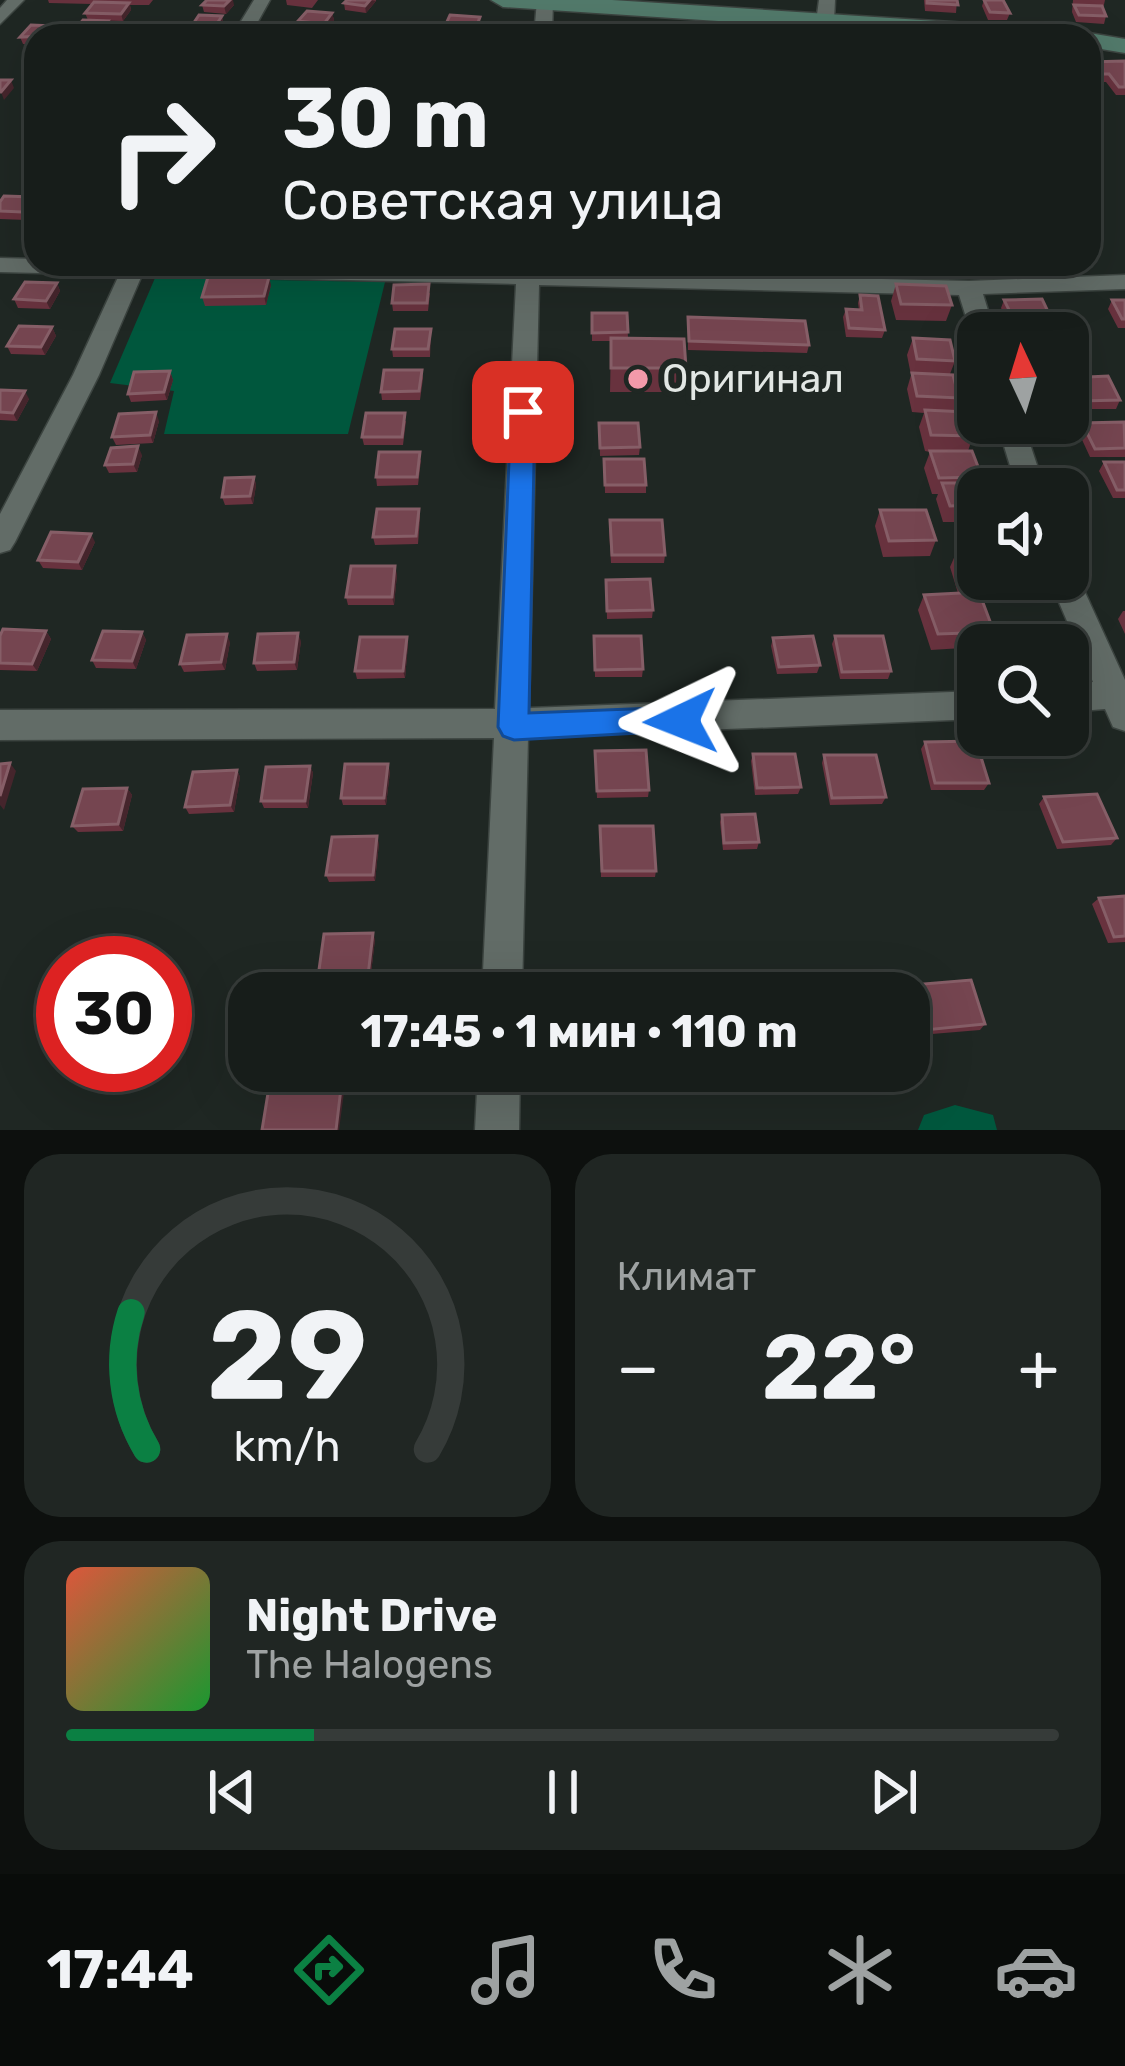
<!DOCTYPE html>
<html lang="ru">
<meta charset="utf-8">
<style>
:root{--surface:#171d1a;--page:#202623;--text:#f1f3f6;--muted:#9ea2a2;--line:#363b39;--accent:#0b8043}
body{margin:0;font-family:Rubik,sans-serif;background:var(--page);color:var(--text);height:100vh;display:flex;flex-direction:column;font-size:45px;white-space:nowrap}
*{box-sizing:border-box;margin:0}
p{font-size:39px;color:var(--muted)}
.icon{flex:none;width:66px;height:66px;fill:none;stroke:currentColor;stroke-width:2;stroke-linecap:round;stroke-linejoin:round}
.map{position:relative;height:1130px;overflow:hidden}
.details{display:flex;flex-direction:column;gap:24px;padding:24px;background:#0d100e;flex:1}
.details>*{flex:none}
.guide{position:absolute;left:24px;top:24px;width:1077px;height:252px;border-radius:36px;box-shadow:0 12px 48px #0002,0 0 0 3px var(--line);background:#171d1a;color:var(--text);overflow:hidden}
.needle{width:78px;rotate:356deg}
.controls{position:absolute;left:957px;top:312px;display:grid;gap:24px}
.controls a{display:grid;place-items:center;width:132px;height:132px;border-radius:24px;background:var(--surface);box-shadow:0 12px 48px #0002,0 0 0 3px var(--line);font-size:60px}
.speed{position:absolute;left:36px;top:936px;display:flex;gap:24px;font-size:60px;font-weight:700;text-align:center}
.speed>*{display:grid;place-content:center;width:156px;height:156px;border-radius:50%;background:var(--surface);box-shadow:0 12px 48px #0002,0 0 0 3px var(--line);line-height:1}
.speed .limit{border:18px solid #d22;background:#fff;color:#111}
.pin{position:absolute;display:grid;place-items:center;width:102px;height:102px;color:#fff;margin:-51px;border-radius:24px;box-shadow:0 6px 18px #0006}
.me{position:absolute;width:132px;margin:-66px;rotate:268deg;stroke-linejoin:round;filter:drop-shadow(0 0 9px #0008)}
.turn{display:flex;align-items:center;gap:42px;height:252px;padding:0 60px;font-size:54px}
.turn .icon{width:156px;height:156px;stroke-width:2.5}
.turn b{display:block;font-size:84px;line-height:102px}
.big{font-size:90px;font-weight:700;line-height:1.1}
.details .widget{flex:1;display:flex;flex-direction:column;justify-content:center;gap:18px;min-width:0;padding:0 42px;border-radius:36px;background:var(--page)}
.details .dial{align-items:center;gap:0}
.dial svg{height:312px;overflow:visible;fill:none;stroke:var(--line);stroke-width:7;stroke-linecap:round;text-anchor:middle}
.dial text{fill:var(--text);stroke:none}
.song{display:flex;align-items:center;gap:36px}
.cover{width:144px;height:144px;border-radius:18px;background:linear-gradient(135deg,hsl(10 70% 55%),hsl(130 70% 35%))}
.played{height:12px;border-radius:6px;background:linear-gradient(90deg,var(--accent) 25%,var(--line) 25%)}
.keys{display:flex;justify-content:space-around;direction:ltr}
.heat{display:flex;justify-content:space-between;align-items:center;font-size:66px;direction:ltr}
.details .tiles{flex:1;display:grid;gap:24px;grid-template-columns:1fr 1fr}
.widget:last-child{grid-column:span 2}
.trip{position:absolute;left:228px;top:972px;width:702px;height:120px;border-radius:36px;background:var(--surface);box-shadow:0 12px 48px #0002,0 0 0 3px var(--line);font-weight:700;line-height:120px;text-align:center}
.dock{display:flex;height:192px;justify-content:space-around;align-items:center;background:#090c0a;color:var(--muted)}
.dock .icon{width:84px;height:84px}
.dock .on{color:var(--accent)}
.dock b{font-size:54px;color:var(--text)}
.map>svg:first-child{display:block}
</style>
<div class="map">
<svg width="1125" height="1130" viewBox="0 0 1125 1130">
<rect width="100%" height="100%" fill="#1f2723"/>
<!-- forest -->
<path fill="#00573d" d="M155,278l230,4 -37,152h-184l10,-43 -64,-8z
M955,1105l38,10 4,15h-79l6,-15z"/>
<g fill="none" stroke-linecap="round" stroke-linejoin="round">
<defs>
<path id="minor" d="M7,0h17l-24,24v-16z
M254,0h16l-20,36h-18z
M537,0h16l-1,36h-18z
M819,0h16l-1,22 9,14h-18l-9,-14z
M0,258l36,1v5l480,6 1,-6h22v7l430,10 156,-6v14l-142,5 12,39h-17v6l-7,-6 -12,-38 -420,-10 -10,423 449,-17v28l-450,18 -6,256h-40l12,-255 -494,2v-30l495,-1 21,-425 -374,-9 -43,100 -84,167 -5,8 -10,3v-39l73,-139 46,-100 -119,-3z
M997,423h26l22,66h-28z
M1068,569l11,10 46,101v51l-12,-4 -8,-18 -37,3v-28l25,-2 -44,-103h19z
M478,1071h42l-1,59h-44z"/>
<path id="secondary" d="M491,0h121l450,29 12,7h-125l-446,-29z
M1089,33l36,6v14l-36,-6v-11h-10z"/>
</defs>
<!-- minor casing -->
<use href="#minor" stroke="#3c4440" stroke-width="3"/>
<!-- secondary casing -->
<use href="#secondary" stroke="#3c4440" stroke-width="3"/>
<!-- minor -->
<use href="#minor" fill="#626c67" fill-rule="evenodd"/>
<!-- secondary -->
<use href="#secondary" fill="#527a6b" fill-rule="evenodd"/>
</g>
<!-- wall -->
<path fill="#68323e" d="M48,0h105l-4,5h-19l1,5 -8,11 -35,-1 -3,-7 7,-9 -43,-1z
M286,0h32l-6,8 -25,-3z
M347,0h29v1l-10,12 -21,-3 -1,-7z
M924,0h33l-1,13 -31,-2z
M984,0l26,13 -3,7h-19l-6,-14z
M1073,0h32l-2,9 3,7 -2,8 -28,-2 -4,-10z
M202,5h32l-8,9 -22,-2z
M332,13l2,7 -9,11 -26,-2 -1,-8z
M222,16l1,7 -5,10 -16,-1 1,4 -9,-5 -1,-7z
M110,29l-6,7h-29l-2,-4z
M58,33l-22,3v9l-13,-1 -3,-7z
M36,59v16h-9l-3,-7z
M1125,61v34h-9l-10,-13h-17v-20z
M0,202l36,3 -10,15 -26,-1z
M856,264h35l-1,2z
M905,264h37l-36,2z
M57,283l3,8 -10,18 -32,-1 -4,-9z
M896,284l56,21 -6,16 -50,-1 -5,-19z
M271,285l-5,20 -61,1 -3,-9z
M430,293l-2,18h-35l-1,-8z
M860,295l25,35 -3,8 -36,-1 -3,-20 3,-8 13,1 -1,-7z
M1004,300l48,20 -4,8h-37l-10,-20z
M1112,300h13v28h-7l-10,-19z
M592,313h35l1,25 58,30 -2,24h-74l1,-51h-19z
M688,317l121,28 -2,8 -119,-3z
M52,327l4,9 -11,19 -34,-1 -4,-8z
M431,329l-1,28h-37l-1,-8z
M913,338l42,23 -5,13 9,24 -5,13 19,25 -5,15 14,26 -4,12v33h-35l-7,-23 2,-5h-6l-8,-26 6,-16 -5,-1 -6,-24 5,-14 -12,-1 -5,-23 4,-14 -4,-20z
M422,370l1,8 -3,22h-38l-1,-8z
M170,371l3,9 -6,20 -36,2 -3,-8z
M1068,377l52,23 -4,9h-41l-7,-15z
M0,390l29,9 -12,22 -17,-1z
M159,421l-6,22 -37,2 -4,-8z
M406,421l-3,24h-39l-2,-8z
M599,423l41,24 -1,8 -39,1z
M1082,423l43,1v33h-35l-12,-26z
M142,455l-5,17 -28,1 -4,-8z
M604,459l42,26v8h-41z
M421,460l-3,25 -41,1 -1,-9z
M1104,462h21v36h-12l-14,-27z
M254,477l2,8 -3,19 -28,1 -3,-8z
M419,509l1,8 -2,27 -43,1 -2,-8z
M880,510l56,30 -6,16 -47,1 -8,-31z
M609,529l56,26 -1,8h-53z
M95,542l-13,28 -39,-2 -5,-8z
M957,551l60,32 -8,16 -28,1 13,32 -7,13h-9v2l-47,3 -13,-40 6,-15 34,-2 -8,-26z
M397,574l-3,31h-46l-2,-8z
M606,580l47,30 -1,8 -45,1z
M1123,611h2v23l-7,-15z
M46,631l5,8 -14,32 -37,-1v-34z
M142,632l4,8 -10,29 -40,-1 -4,-8z
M594,636l49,33 -1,8h-47z
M835,636l56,35 -3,8h-48l-8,-35z
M407,637l1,7 -3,34 -48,1 -2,-8z
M773,638l47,27 -3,8 -40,1 -6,-28z
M301,641l-4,29 -40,1 -3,-8z
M230,642l-5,28 -41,2 -4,-8z
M925,742l64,41 -5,7h-53l-10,-41z
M595,751l54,39 -1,7 -51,1z
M753,754l48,33 -3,7 -43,1 -4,-34z
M824,755l62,42 -4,7 -52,1 -8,-42z
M310,766l3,7 -5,35h-44l-3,-7z
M237,770l3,7 -6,35 -45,2 -4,-7z
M390,771l-4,34h-43l-2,-7z
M127,788l5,7 -9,36 -45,1 -6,-6z
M1044,797l73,41 -6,7 -54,4 -18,-45z
M722,815l37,27 -2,7 -34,1 -3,-28z
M600,826l56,45 -1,6h-54z
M379,843l-4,38 -46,1 -3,-7z
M1125,896v46l-17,1 -16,-39 7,-6z
M375,939l-5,43 -49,1 -3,-6z
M911,985l74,39 -5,6 -60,5 -13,-45z"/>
<!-- shaded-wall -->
<path fill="#45252c" d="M230,0h3l1,5 -8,9 -2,-8z
M370,0l6,1 -10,12 -1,-7z
M129,3l2,7 -8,11 -2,-7z
M332,13l2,7 -9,11 -1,-7z
M222,16l1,7 -5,10 -2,-8z
M108,21l2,8 -6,7h-5l-1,-3z
M56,26l2,7 -2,3h-9z
M11,80l3,8 -10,12 -3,-8z
M33,197l3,8 -10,15 -4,-8z
M269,277l2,8 -5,20 -2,-9z
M57,283l3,8 -10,18 -4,-8z
M52,327l4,9 -11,19 -4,-8z
M170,371l3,9 -6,20 -3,-8z
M25,391l4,8 -12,22 -4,-8z
M156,412l3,9 -6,22 -3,-8z
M138,446l4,9 -5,17 -4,-8z
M254,477l2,8 -3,19 -3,-8z
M91,534l4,8 -13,28 -4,-8z
M395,566l2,8 -3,31 -2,-8z
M46,631l5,8 -14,32 -5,-7z
M142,632l4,8 -10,29 -4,-8z
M298,633l3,8 -4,29 -3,-8z
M227,634l3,8 -5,28 -4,-8z
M407,637l1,7 -3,34 -2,-7z
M10,763l6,8 -12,39 -4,-5v-9z
M388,764l2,7 -4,34 -2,-7z
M310,766l3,7 -5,35 -3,-7z
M237,770l3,7 -6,35 -4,-7z
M127,788l5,7 -9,36 -5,-7z
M377,836l2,7 -4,38 -2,-6z
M373,933l2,6 -5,43 -2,-6z
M342,1080l3,5 -6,45h-3z"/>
<!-- building -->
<path fill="#754550" stroke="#865e67" stroke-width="3" d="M207,0h23l-6,6 -22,-1z
M347,0h23l-5,6 -21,-3z
M927,0h30l1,5 -31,-2z
M984,0h19l7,13 -20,-1z
M94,2l35,1 -8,11 -36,-1z
M1074,5l28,1 4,10 -27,-1z
M307,11l25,2 -8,11 -26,-3z
M199,15l23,1 -6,9 -23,-1z
M450,15l30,2 -7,19 -32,-1z
M83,20l25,1 -10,12 -25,-1z
M31,25l25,1 -9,10 -27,1z
M592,25l25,1v10l-26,-1z
M179,30l23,1 -3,5h-24z
M731,30h22l1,6h-23z
M667,32l23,1v3h-23z
M31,59h5v9h-12z
M1125,61v26h-6l-10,-13h-20v-12z
M0,80h11l-10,12h-1z
M4,196l29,1 -11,15 -22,-1v-9z
M208,277h61l-5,19 -62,1z
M25,282l32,1 -11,18 -32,-2z
M429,284l-2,19h-35l2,-18z
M896,284l50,2 6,19 -51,-1z
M860,295l18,1 7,34 -36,-2 -3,-19 16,1z
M1042,299l10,21h-38l-10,-20z
M1112,300h13v19h-3z
M592,313h35l1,19 -36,1z
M688,317l117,4 4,24 -120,-4z
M19,326l33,1 -11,20 -34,-1z
M395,329h36l-3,20h-36z
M611,338l73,1 2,29h-75z
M913,338l37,2 5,21 -38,-2z
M384,370h38l-3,21 -38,1z
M170,371l-6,21 -36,2 6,-22z
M912,373l41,2 6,23 -42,-2z
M1108,376l12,24 -41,1 -11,-23z
M0,390l25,1 -12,22 -13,-1z
M925,410l41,2 7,24 -42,-1z
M156,412l-6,23 -38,2 7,-23z
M366,413h39l-3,24h-40z
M1124,422l1,26 -30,1 -13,-26z
M599,423h39l2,24 -40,1z
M138,446l-5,18 -28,1 6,-17z
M930,451h42l10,26 -43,1z
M379,452h41l-3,25h-41z
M604,459h40l2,26h-41z
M1104,462h21v28h-8z
M254,477l-4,19 -28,1 3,-19z
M942,483h35l2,6 -1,16 -28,1z
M377,509h42l-3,27 -43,1z
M880,510h46l10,30 -47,1z
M610,520h52l3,35h-53z
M51,532l40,2 -13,28 -40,-2z
M957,551h21v28h37l2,4 -49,1z
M351,566h44l-3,31h-46z
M650,579l3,31 -46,1 -1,-31z
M979,592l15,40 -56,2 -14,-39z
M3,629l43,2 -14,33 -32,-1v-27z
M103,631l39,1 -10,29 -40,-1z
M298,633l-4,29 -40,1 4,-29z
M227,634l-6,28 -41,2 7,-29z
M594,636h47l2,33 -48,1z
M813,636l7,29 -41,2 -6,-29z
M835,636h48l8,35 -49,1z
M360,637h47l-4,34h-48z
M976,741l13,42h-54l-10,-41z
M646,750l3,40 -52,1 -2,-40z
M753,754h42l6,33 -44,1z
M824,755h52l10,42 -54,1z
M10,763l-10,33v-32z
M345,764h43l-4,34h-43z
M310,766l-5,35h-44l5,-34z
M237,770l-7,35 -45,2 8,-35z
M127,788l-9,36 -46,2 11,-37z
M1097,794l20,44 -54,4 -19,-45z
M755,814l4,28 -35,1 -2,-28z
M600,826h53l3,45h-54z
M377,836l-4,39h-47l6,-38z
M1125,896v40l-11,1 -15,-39z
M373,933l-5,43 -50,1 6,-43z
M638,971h58l2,22h-59z
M971,980l14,44 -60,6 -14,-45z
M342,1080l-6,50h-74l8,-49z"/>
<!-- route -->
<path fill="#1a73e8" stroke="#114b97" stroke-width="3" d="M523,404l12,8 -6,301 152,-6 11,4 5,10 -5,9 -178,10 -11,-4 -5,-9 13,-315z"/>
<!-- markers -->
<circle fill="#f39aaa" stroke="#1f2723" stroke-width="4.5" cx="638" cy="379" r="12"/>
<g text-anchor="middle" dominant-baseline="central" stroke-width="12" stroke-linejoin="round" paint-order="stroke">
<!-- poi labels -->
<g font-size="39" fill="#e2e7e4" stroke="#1f2723" text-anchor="start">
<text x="662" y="379">Оригинал</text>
</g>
</g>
</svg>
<div class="controls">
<a><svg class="needle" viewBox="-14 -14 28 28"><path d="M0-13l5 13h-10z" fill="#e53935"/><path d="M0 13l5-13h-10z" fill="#9ea2a2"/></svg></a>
<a><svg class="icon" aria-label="sound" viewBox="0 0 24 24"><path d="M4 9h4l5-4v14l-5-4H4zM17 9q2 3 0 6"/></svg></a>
<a><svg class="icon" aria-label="search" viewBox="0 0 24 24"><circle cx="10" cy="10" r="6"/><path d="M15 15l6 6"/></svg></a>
</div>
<div class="speed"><div class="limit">30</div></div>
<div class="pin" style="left:523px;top:412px;background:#d93025"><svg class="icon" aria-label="arrive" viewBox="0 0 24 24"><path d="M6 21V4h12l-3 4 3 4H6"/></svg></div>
<svg class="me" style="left:681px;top:721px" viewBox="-20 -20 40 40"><path d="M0-17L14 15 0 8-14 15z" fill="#1a73e8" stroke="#fff" stroke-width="4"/></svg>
<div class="trip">17:45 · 1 мин · 110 m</div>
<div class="guide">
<div class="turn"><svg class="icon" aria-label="right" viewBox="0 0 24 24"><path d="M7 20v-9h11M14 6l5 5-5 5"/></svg><div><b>30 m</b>Советская улица</div></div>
</div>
</div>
<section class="details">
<div class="tiles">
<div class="widget dial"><svg viewBox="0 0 100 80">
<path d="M14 69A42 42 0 1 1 86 69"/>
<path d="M14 69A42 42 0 0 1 10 34" stroke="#0b8043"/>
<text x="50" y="56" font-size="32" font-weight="700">29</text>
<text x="50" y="72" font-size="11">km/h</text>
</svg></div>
<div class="widget"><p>Климат</p>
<div class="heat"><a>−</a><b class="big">22°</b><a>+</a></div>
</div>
<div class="widget">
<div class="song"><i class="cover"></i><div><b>Night Drive</b><p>The Halogens</p></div></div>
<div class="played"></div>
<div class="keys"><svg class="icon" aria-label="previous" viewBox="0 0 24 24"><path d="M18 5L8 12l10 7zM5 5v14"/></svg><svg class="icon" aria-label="pause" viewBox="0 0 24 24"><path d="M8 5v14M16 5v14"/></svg><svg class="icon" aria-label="next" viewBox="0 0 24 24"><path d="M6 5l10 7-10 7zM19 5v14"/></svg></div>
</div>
</div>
</section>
<nav class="dock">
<b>17:44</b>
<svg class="icon on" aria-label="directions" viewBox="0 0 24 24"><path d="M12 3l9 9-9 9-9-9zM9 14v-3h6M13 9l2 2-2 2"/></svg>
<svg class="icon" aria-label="music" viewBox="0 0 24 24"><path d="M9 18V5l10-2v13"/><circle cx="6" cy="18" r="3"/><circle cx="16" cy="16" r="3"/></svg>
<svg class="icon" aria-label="phone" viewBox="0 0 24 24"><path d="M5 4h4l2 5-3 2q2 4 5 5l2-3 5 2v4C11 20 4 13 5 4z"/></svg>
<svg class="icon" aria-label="climate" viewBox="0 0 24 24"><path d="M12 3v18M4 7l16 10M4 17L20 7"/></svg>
<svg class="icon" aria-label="car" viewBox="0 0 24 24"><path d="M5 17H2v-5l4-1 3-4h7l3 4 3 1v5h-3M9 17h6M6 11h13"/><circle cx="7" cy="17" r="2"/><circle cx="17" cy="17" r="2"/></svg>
</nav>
